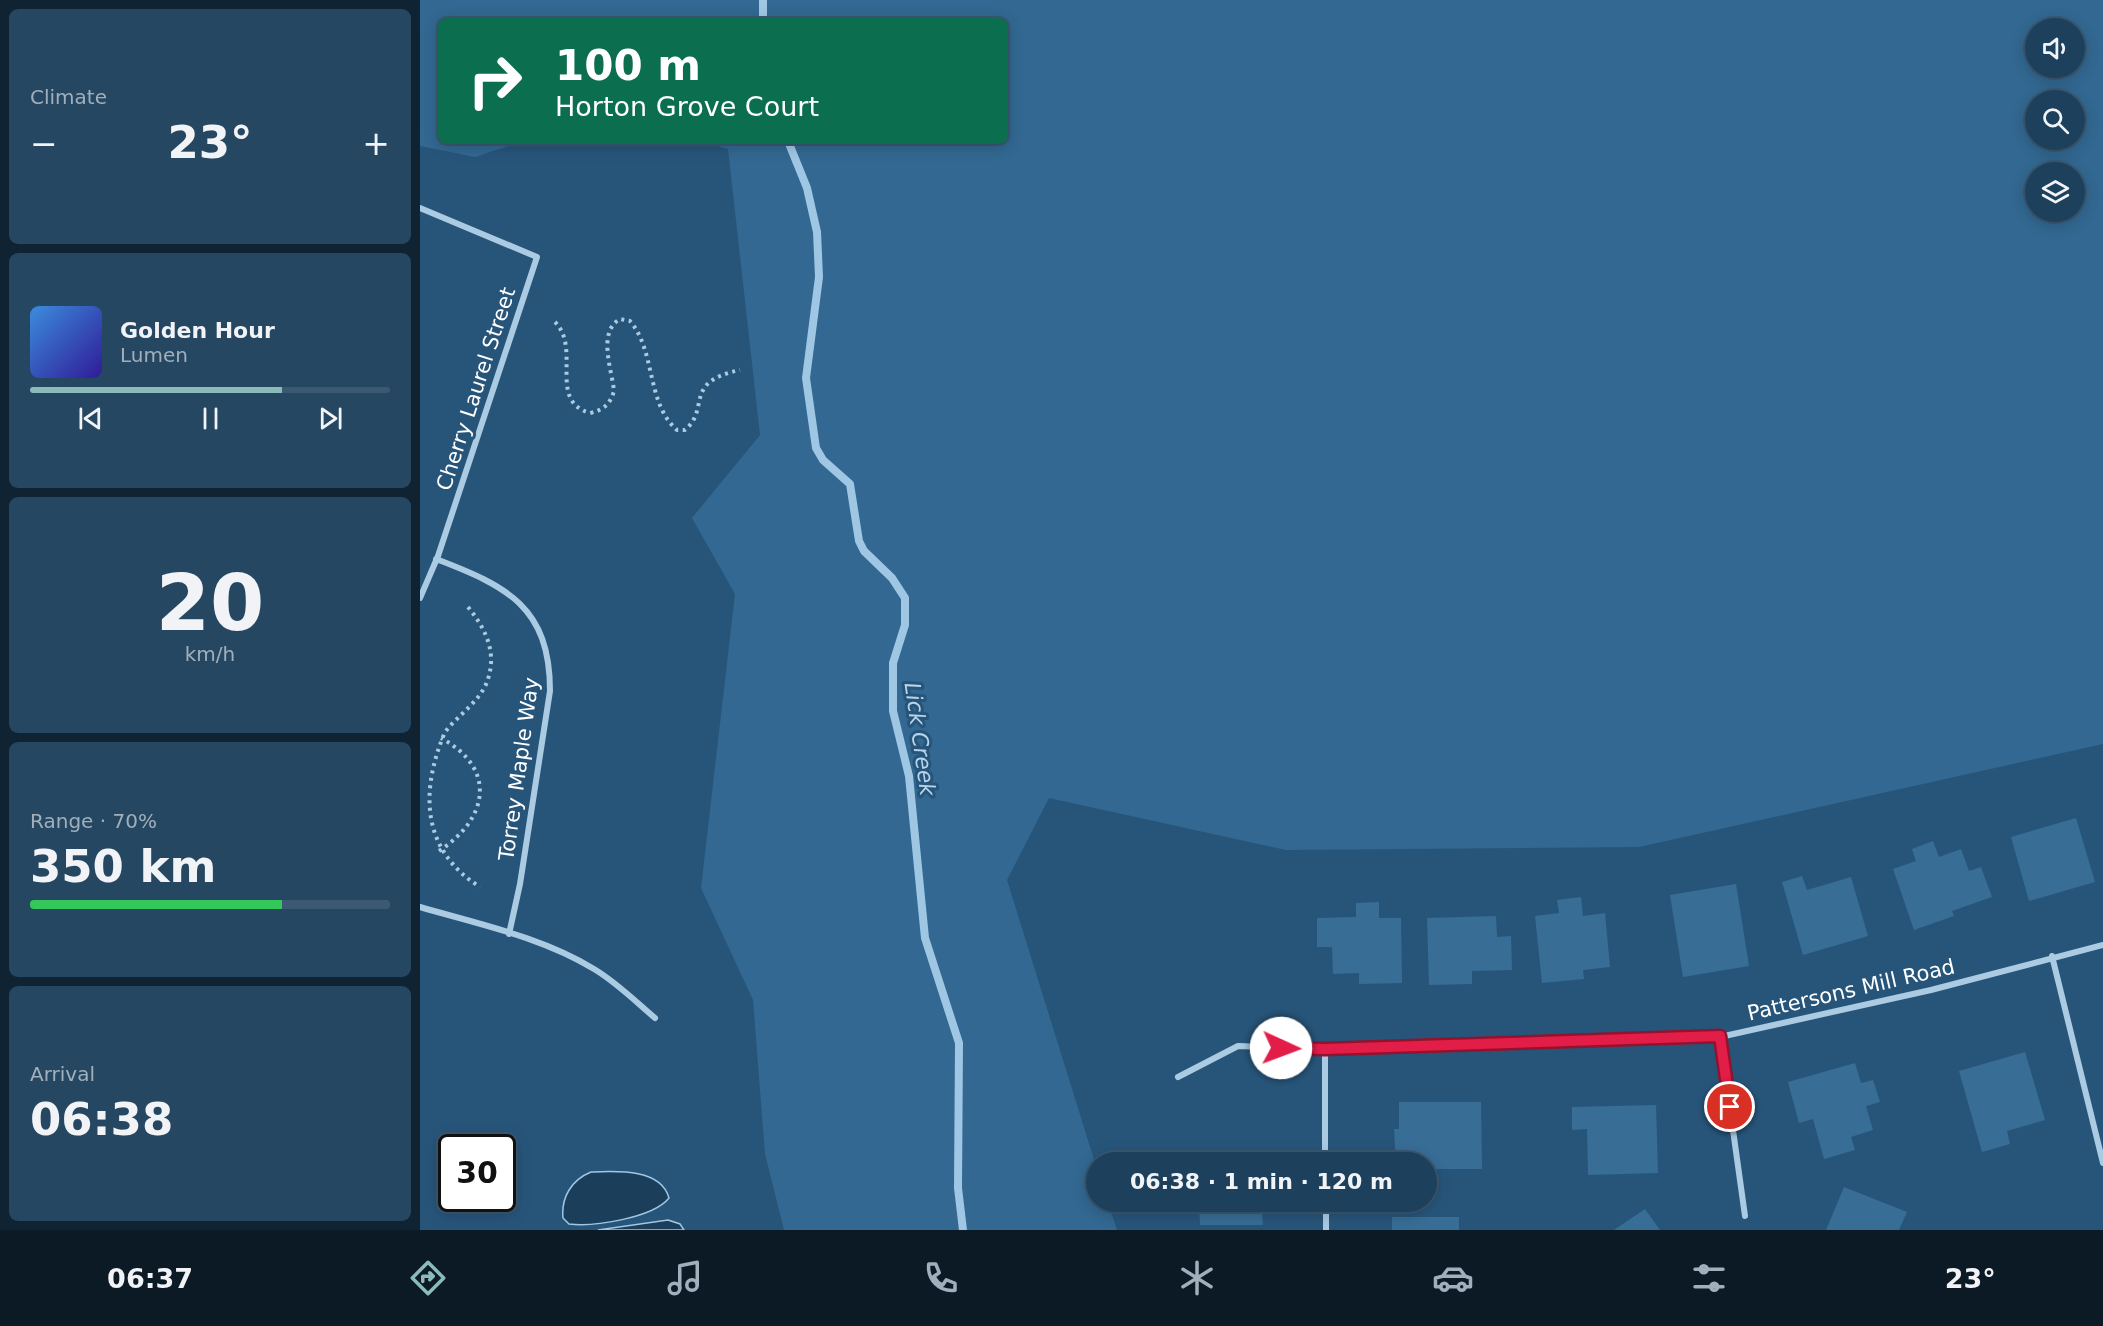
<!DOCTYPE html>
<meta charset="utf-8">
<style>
:root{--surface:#1d405c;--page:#254762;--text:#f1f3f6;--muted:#a0afbb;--line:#3b5972;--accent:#8bbbb9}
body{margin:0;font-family:"DejaVu Sans",sans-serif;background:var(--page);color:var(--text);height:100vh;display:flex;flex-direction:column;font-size:22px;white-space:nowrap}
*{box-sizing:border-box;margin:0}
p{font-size:20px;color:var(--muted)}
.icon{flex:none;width:33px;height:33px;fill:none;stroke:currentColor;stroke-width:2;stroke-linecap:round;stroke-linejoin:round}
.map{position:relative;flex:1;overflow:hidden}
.sheet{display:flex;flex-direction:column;gap:9px;padding:9px;background:#102333;width:420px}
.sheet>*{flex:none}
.banner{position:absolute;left:18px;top:18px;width:570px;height:126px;border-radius:9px;box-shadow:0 3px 15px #0003,0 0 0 2px var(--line);background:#0b6e4f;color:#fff;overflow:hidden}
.tools{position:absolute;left:1605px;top:18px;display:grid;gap:12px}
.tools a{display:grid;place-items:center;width:60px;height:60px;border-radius:50%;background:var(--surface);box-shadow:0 3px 15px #0003,0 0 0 2px var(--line);font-size:30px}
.speed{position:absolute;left:18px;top:1134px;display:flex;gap:12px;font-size:30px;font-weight:700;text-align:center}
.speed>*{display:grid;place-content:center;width:78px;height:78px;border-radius:50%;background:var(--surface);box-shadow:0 3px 15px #0003,0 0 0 2px var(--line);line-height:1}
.speed .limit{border:3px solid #111;border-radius:9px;background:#fff;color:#111}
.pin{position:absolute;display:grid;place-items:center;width:51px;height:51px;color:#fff;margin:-26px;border:3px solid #fff;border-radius:50%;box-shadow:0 2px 6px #0007}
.me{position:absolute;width:66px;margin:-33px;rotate:92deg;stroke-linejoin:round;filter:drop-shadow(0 0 4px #0008)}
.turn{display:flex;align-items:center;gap:21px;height:126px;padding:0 18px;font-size:27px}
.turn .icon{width:78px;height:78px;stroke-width:2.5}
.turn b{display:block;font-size:42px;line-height:51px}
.big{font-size:45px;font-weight:600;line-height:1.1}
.sheet .tile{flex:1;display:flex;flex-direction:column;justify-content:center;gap:9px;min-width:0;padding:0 21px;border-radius:9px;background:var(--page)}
.sheet .dial{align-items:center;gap:0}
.dial b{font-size:78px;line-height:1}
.song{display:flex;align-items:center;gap:18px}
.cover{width:72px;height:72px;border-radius:9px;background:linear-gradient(135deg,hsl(210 70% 55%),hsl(250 70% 35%))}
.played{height:6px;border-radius:3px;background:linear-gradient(90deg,var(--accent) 70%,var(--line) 70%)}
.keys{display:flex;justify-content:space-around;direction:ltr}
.heat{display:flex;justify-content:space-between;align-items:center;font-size:33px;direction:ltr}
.charge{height:9px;border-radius:4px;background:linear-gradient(90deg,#34c759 70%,var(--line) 0)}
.trip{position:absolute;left:666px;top:1152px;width:351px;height:60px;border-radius:30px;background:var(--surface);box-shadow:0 3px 15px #0003,0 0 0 2px var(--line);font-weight:600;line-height:60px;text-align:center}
.tabs{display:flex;height:96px;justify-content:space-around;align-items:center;background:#0c1a25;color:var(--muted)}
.tabs .icon{width:42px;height:42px}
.tabs .on{color:var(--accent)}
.tabs b{font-size:27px;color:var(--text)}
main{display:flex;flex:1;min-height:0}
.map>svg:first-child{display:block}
</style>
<main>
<section class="sheet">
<div class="tile"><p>Climate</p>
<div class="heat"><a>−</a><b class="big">23°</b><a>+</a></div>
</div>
<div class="tile">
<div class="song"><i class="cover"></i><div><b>Golden Hour</b><p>Lumen</p></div></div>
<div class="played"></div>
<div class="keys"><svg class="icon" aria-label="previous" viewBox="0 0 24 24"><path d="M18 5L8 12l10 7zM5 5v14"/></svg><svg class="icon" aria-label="pause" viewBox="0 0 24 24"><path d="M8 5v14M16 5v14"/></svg><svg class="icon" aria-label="next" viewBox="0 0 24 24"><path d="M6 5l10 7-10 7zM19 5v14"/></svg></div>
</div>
<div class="tile dial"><b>20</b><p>km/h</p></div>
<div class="tile"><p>Range · 70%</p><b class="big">350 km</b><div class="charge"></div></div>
<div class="tile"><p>Arrival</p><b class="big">06:38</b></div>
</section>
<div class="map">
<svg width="1683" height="1230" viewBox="0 0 1683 1230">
<rect width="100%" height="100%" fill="#27557a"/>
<!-- green -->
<path fill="#326891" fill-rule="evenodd" d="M0,0h1683v744l-464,103 -353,3 -237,-52 -42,82 89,286v36h12l9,28h-333l-19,-76 -12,-154 -52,-112 34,-294 -43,-76 68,-83 -32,-286 -27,-8h304v-120h-564v120h83l-49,16 -55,-11zM1616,28h38v40h-38zM1616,100h38v40h-38zM1616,172h38v40h-38z"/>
<!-- water -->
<path fill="#1b3e5b" stroke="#9fc7e4" stroke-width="1.5" d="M171,1172c25,-1 70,-4 78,26 -16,20 -76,29 -100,26l-6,-6c-2,-20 8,-38 28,-46z
M248,1220l12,4 4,6h-86z"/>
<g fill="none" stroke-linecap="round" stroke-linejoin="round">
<!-- stream -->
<path stroke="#9fc7e4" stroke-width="8" d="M343,21v-21
M368,141l19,47 10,44 2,45 -13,101 10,70 7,12 27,24 9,57 5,10 28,27 13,20v27l-12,38v48l16,65 16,162 34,105 -1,145 5,42"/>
</g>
<!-- building -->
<path fill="#386d96" d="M1656,818l19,64 -66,19 -18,-64z
M1513,841l6,16 22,-8 8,22 12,-4 11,30 -40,14 2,5 -40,14 -21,-61 23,-8 -4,-12z
M1382,876l5,14 44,-13 17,59 -65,19 -21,-73z
M1316,884l13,82 -66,11 -13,-82z
M1161,897l2,19 22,-3 5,54 -27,3 1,9 -42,4 -7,-67 24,-3 -2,-13z
M959,902v16h22l1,65 -43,1v-11l-26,1 -1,-27h-15v-29l39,-1v-14z
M1076,916l1,21 14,-1 1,34 -40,1v13l-43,1 -2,-67z
M1605,1052l20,68 -38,11 3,13 -28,8 -23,-81z
M1435,1063l6,20 12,-3 7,22 -14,4 7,24 -22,7 4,13 -31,9 -11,-40 -14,4 -11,-41z
M979,1102h82l1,67h-56v-7h-30l-2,-33h5z
M1236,1105l2,68 -70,2 -1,-46 -15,1v-23z
M831,1158l-1,4h-51v-3z
M1424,1187l63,25 -8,18h-73z
M763,1202h78l2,23h-63l-1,-20h-15z
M1225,1209l15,21h-46z
M972,1217h67v13h-67z"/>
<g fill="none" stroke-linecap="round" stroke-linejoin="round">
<!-- path -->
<path stroke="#abcbe3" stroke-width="4" stroke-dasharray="3 4.5" stroke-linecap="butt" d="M135,322c27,27 -8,79 35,91 14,-3 20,-9 24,-22 -2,-21 -17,-59 6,-72l10,2c26,30 16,82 47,109h8c26,-22 -3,-48 55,-60
M48,607c17,21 29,44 20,72 -7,22 -29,35 -43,53 -25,59 -24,118 35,155
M19,851c49,-32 59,-82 2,-113"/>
<!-- street -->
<path stroke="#abcbe3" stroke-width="6" d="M0,208l117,49 -99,299 -18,42
M16,559c71,27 114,48 114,132l-30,193 -11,50
M0,907c58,17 122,30 174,62 22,13 41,32 61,49
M1632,956l51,207
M1300,1037l25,179
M905,1049v113
M758,1077l60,-31 87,3 395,-12 211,-47 172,-45
M906,1202v28"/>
</g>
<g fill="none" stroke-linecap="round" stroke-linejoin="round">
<defs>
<path id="route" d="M861,1048l44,1 395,-13 10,71"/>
</defs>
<!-- route casing -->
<use href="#route" stroke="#92132f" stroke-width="15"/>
<!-- route -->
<use href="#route" stroke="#e11d48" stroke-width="10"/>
</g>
<g text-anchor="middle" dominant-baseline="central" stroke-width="6" stroke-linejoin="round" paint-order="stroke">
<!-- street labels -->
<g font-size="21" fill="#fff" stroke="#27557a">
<text transform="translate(56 389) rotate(-72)">Cherry Laurel Street</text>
<text transform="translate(99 769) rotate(-82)">Torrey Maple Way</text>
<text transform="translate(1431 990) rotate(-13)">Pattersons Mill Road</text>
</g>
<!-- water labels -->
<g font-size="22" font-style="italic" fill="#b6d4eb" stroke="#27557a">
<text transform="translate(500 739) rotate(82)">Lick Creek</text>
</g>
</g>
</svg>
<div class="tools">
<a><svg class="icon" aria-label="sound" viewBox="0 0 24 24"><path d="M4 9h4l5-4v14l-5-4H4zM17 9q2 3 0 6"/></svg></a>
<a><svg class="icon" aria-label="search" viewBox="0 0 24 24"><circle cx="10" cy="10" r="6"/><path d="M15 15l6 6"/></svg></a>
<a><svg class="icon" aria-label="layers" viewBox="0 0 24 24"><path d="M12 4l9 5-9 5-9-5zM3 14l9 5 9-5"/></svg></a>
</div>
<div class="speed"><div class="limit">30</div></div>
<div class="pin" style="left:1310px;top:1107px;background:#d93025"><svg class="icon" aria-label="arrive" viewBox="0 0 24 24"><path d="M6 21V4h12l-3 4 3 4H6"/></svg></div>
<svg class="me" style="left:861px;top:1048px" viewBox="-20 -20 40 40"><circle r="19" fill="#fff"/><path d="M0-13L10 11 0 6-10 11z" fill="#e11d48"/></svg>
<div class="trip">06:38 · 1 min · 120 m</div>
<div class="banner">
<div class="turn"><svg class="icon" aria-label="right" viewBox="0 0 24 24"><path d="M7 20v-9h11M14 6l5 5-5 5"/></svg><div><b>100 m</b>Horton Grove Court</div></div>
</div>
</div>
</main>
<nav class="tabs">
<b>06:37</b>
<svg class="icon on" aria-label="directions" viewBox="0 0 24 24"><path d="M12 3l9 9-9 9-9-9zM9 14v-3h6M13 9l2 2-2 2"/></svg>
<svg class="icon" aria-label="music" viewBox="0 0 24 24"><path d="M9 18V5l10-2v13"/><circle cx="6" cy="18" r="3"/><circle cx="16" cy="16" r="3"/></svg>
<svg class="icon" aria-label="phone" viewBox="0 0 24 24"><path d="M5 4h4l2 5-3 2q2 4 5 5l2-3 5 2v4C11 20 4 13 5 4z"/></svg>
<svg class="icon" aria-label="climate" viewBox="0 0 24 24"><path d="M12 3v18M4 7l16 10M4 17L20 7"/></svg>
<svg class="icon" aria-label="car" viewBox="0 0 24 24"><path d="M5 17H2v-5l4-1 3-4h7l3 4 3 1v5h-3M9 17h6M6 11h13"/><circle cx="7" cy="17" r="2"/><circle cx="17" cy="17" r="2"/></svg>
<svg class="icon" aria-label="filters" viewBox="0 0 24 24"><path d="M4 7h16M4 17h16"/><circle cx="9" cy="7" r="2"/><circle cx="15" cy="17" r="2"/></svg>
<b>23°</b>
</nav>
